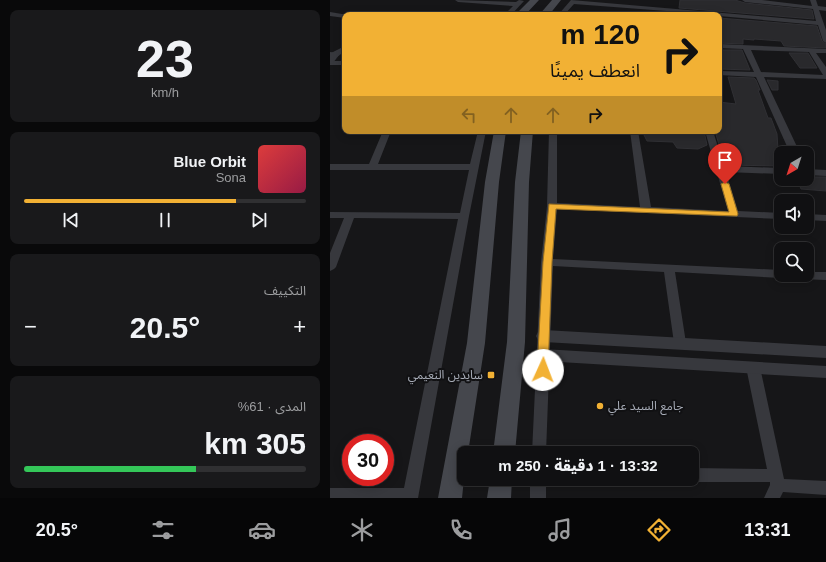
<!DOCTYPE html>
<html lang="ar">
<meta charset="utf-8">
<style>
:root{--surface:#101012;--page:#19191b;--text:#f1f3f6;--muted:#9c9d9f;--line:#303032;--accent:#f2b134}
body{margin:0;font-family:Arial,"Noto Sans Arabic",sans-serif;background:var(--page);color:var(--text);direction:rtl;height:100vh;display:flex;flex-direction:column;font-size:15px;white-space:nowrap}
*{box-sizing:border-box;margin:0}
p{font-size:13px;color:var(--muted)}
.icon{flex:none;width:22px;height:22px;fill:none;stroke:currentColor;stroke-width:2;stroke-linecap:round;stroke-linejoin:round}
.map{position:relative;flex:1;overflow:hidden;direction:ltr}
.details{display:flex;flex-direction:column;gap:10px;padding:10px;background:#09090a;width:330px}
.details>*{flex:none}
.hud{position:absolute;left:12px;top:12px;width:380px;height:122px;border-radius:8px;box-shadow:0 2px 10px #0003,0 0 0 1px var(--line);direction:rtl;background:#f2b134;color:#111;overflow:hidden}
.needle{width:26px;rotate:219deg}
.controls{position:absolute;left:444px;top:146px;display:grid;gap:8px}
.controls a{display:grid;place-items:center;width:40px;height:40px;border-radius:8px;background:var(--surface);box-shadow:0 2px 10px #0003,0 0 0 1px var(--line);font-size:20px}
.speed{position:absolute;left:12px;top:434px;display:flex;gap:8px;font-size:20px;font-weight:700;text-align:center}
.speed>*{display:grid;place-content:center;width:52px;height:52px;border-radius:50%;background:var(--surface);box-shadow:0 2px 10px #0003,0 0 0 1px var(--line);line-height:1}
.speed .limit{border:6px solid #d22;background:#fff;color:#111}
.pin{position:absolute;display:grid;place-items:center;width:34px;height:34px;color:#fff;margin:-41px -17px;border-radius:50% 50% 50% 0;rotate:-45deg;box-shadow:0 0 4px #0007}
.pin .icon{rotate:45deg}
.me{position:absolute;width:44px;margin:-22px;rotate:2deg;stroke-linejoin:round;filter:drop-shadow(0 0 3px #0008)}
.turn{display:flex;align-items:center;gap:14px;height:84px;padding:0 16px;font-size:18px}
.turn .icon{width:52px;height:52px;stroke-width:2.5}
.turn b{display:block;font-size:28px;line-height:34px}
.lanes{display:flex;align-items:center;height:38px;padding:0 16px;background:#0003;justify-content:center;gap:20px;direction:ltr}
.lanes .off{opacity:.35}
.big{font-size:30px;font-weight:800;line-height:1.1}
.details .widget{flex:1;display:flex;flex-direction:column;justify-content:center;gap:6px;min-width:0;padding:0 14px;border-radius:8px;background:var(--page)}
.details .dial{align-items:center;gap:0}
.dial b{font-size:52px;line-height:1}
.song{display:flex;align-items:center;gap:12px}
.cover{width:48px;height:48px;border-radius:6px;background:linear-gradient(135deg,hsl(0 70% 55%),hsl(340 70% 35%))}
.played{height:4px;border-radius:2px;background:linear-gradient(90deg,var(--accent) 75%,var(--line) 75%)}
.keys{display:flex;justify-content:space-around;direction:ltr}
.heat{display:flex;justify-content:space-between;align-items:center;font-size:22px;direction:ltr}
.charge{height:6px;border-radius:3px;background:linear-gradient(90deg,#34c759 61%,var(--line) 0)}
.trip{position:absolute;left:127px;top:446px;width:242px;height:40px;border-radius:8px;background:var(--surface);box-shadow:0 2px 10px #0003,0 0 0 1px var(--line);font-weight:800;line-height:40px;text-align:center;direction:rtl}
.dock{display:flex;height:64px;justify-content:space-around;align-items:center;background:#060607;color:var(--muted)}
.dock .icon{width:28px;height:28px}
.dock .active{color:var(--accent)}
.dock b{font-size:18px;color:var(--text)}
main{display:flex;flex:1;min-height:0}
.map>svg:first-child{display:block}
</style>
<main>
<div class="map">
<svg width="496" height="498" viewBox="0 0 496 498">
<rect width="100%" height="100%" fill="#161618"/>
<!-- building -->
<path fill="#29292c" stroke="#303034" d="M350,0h55l10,3 67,7 2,9 -135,-11z
M389,18l98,8 5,15 4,3v4l-42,-2 -3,-5 -27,-2v1l-11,-1v5l-24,-1z
M389,50h23l8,20 -31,-1z
M459,53h19l9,15h-17z
M398,77l26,1 2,2 4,10h-2l10,28h3l6,16 1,16 3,3v13l-56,-1 -10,-34h4v-29l17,2z
M437,80l11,1v9h-6z
M312,131h62l3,14 -9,4 -21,-1 -4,-6 -26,-1z
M477,177h19v14l-25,-2 -4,-10h10z"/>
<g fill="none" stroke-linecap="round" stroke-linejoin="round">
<!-- minor -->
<path fill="#37383d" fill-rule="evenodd" d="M125,0l61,2 3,-2 5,1 -13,14h-7l9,-9 -55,-4z
M241,0l245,21 -3,-12 -68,-7 -3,-2h20l50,6 -2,-6h6l2,6 8,1v4l-7,-1 7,20v13l-3,-2 -5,-16 -99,-9v-1l-145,-11 -10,11h-6z
M0,12l18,3h-3v3l-15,-2z
M389,44l107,5v4h-10l10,14v12l-62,-2 36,76h-10l-34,-76 -37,-2v-4l35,1 -11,-23 -24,-1zM421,50l58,2 14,23 -62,-3z
M15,46v5l-8,6h-6v-4z
M0,61h15v4h-15z
M53,131h8l-13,33h92l8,-33h8l-17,85 -51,282h-88v-10h74l54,-269 -104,-1 -18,49 -2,2 -4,2v-18l14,-35h-14v-6l130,1 9,-43h-139v-6h39z
M219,131h8v72l83,4 -10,-76h8l13,76 77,4 -23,-80h8l11,35 57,2v6l-55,-2 12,39 43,2v6l-224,-10 -4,50 228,11v5h5l-5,3 -106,-6 11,71 -1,3 -5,2 -5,-2 -1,-3 -10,-71 -111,-6 -7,187h-14l9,-191 6,-56z
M477,169l19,1v6l-19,-1z
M477,214l19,1v6l-19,-1z
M477,272h19v8l-26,-1 -4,-1 -2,-3h13z
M423,362l5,2 2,3 24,112 42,2v14l-43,-3 -3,6h-16l6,-13v-3h-78l-5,-2 5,-1v-11l75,1 -21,-102 2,-3z
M200,479h16v19h-16z"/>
<!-- tertiary -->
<path fill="#37383d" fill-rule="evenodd" d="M0,52l7,1 2,2 -6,8 -3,1z
M214,330l282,16v12l-282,-16 -6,-2 -2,-4 2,-4z
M213,349l283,17v12l-283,-17 -6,-2 -2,-4 2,-4z"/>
<!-- secondary -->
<path fill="#45474d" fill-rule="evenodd" d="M200,0h9l-14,15h-10z
M222,0h9l-12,15h-10z
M164,131h12l-7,51 -14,161 -17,110h-4v26l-2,19h-24l29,-155 18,-161z
M191,131h12l-4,51 -4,160 -10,111h-22l14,-111 8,-160z
M160,479h22l-1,19h-24z"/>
</g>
<!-- route -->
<path fill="#f2b134" stroke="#9d7322" d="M395,182l4,2 9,30 -1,2 -181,-7 -4,53 -4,108 -1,2h-8l-2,-2 6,-108 6,-58 180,8 -8,-28z"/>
<!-- markers -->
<g fill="#f2b134" stroke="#111113" stroke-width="1.5">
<rect x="157" y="371" width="8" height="8" rx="2"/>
<circle cx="270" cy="406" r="4"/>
</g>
<g text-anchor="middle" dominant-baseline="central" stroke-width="4" stroke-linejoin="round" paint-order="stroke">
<!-- near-poi labels -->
<g font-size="12" fill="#a8adb8" stroke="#111113" text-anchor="end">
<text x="153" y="375">سايدين النعيمي</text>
<text x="278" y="406" text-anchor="start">جامع السيد علي</text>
</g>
</g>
</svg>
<div class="controls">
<a><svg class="needle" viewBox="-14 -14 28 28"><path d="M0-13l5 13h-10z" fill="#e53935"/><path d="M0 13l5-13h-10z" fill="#9c9d9f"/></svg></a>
<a><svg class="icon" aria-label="sound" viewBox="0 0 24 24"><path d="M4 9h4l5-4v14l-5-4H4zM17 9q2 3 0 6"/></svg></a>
<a><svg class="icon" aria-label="search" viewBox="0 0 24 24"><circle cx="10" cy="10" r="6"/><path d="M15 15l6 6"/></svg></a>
</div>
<div class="speed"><div class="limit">30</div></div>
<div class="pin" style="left:395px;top:184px;background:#d93025"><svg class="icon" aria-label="arrive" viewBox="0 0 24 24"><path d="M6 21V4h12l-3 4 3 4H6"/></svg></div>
<svg class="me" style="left:213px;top:370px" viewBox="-20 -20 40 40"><circle r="19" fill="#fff"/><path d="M0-13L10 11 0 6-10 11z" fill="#f2b134"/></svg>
<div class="trip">13:32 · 1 دقيقة · 250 m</div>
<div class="hud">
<div class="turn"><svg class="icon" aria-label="right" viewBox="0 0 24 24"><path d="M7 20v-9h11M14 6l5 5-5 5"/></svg><div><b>120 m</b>انعطف يمينًا</div></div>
<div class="lanes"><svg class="icon off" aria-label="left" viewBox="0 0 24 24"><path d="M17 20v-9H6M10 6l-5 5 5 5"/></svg><svg class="icon off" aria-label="ahead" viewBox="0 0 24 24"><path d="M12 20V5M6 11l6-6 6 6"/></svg><svg class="icon off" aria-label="ahead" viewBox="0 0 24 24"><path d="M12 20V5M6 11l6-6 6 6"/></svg><svg class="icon" aria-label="right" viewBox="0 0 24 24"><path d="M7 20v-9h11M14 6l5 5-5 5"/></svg></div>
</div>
</div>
<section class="details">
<div class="widget dial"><b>23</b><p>km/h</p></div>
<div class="widget">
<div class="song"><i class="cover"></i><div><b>Blue Orbit</b><p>Sona</p></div></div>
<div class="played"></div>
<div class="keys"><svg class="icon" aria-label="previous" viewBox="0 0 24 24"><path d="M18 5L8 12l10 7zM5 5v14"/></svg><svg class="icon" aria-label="pause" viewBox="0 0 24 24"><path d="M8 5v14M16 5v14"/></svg><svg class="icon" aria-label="next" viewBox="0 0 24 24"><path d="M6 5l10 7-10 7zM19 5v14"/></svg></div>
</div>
<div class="widget"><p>التكييف</p>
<div class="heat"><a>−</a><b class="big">20.5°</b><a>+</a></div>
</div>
<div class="widget"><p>المدى · 61%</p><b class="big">305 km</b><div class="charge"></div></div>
</section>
</main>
<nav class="dock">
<b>13:31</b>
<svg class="icon active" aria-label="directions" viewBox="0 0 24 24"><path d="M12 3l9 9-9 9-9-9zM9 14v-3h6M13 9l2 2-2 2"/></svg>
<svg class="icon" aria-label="music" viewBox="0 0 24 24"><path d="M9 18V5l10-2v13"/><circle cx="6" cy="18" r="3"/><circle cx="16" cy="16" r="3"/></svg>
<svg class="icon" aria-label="phone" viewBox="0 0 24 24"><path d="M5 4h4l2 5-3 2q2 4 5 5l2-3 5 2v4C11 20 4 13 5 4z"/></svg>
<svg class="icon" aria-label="climate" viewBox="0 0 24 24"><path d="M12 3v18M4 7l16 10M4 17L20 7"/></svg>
<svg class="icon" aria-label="car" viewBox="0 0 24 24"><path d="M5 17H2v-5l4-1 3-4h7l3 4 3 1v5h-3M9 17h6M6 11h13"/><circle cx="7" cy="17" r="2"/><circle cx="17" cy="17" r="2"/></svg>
<svg class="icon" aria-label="filters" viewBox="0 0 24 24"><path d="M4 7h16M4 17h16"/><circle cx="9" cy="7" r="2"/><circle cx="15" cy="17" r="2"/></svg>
<b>20.5°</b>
</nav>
